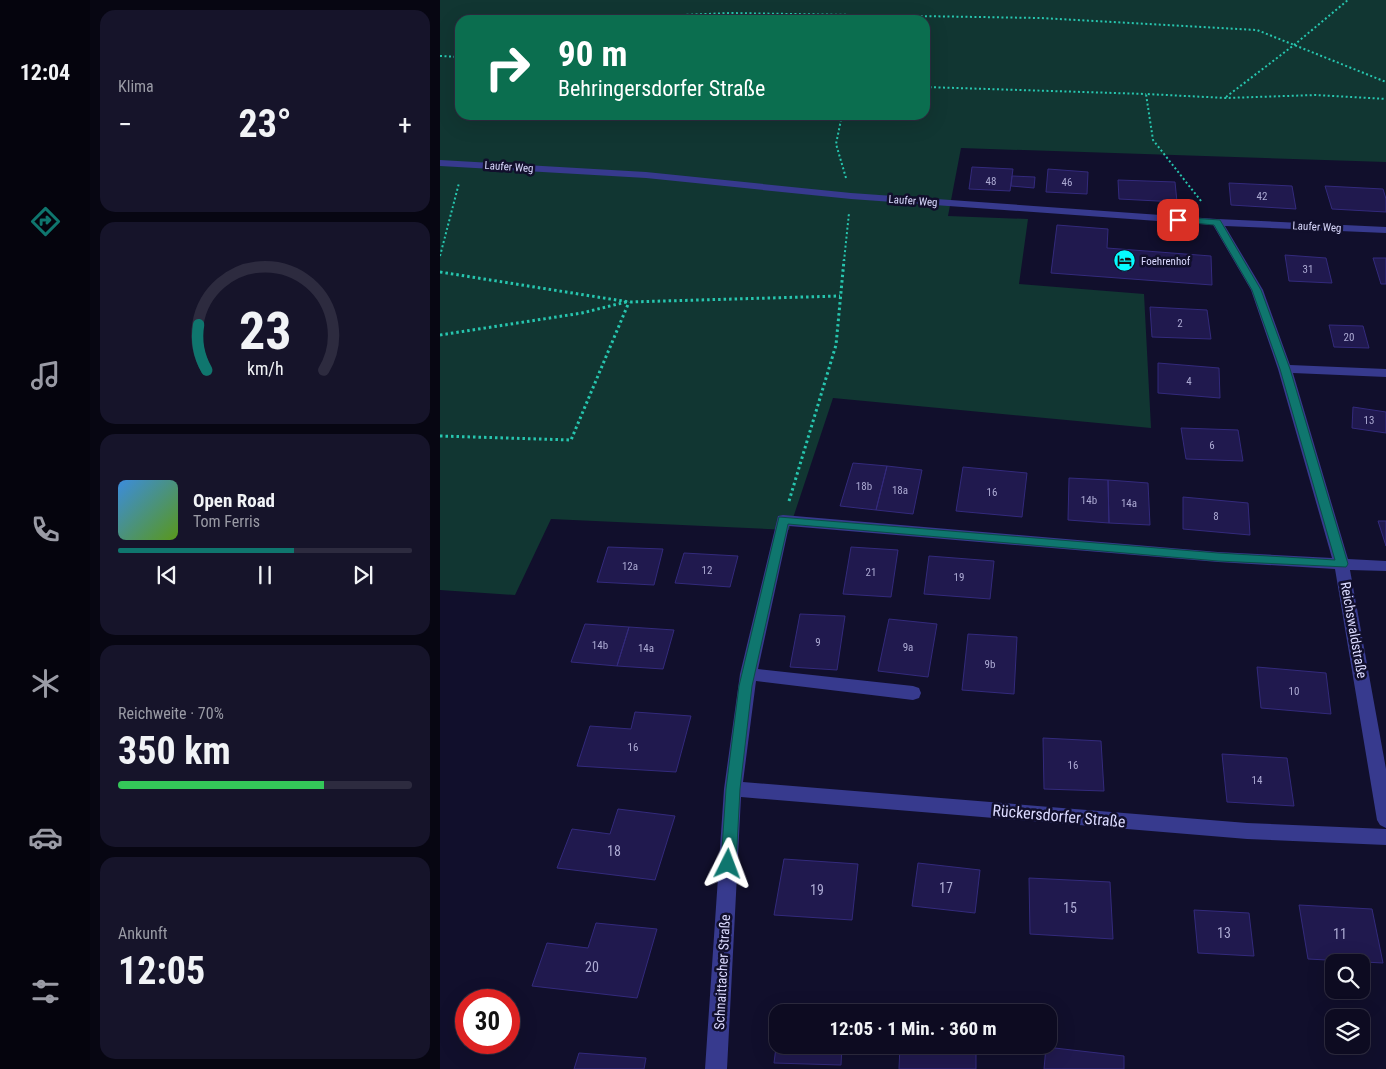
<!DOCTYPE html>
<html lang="de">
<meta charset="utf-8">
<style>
:root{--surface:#0d0b21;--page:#16142a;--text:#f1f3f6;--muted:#9a9ba5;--line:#2d2b3f;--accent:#0f766e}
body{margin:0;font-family:"Roboto Condensed",sans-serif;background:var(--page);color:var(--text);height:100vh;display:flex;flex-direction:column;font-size:19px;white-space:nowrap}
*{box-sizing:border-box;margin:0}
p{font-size:16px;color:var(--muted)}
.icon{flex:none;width:28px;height:28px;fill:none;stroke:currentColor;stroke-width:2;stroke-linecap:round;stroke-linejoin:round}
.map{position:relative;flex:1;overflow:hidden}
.details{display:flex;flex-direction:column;gap:10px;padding:10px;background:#070612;width:350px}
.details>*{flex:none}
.hud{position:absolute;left:15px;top:15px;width:475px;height:105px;border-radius:15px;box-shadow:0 5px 20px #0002,0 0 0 1px var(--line);background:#0b6e4f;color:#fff;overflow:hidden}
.controls{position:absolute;left:885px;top:954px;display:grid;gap:10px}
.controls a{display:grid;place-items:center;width:45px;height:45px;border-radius:10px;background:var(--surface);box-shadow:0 5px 20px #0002,0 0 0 1px var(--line);font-size:25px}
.speed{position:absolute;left:15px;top:989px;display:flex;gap:10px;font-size:25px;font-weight:700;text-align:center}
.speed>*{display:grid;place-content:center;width:65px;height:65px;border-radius:50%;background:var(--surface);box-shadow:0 5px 20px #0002,0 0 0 1px var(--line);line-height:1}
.speed .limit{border:8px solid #d22;background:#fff;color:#111}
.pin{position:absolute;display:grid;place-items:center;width:42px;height:42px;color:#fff;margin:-21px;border-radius:10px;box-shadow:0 2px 8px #0006}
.me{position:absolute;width:55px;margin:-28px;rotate:3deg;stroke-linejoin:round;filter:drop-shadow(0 0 4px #0008)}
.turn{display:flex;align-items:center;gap:18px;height:105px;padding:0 20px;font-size:22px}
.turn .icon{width:65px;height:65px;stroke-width:2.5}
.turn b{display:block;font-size:35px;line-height:42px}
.big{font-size:38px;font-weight:700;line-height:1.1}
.details .widget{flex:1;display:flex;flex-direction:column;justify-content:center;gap:8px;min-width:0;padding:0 18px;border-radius:15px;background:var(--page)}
.details .dial{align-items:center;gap:0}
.dial svg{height:130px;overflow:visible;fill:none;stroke:var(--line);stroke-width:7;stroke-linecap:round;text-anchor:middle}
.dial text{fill:var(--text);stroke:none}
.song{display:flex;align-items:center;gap:15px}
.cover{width:60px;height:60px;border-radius:8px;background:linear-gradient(135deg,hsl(210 70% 55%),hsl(90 70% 35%))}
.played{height:5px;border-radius:2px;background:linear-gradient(90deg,var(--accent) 60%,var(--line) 60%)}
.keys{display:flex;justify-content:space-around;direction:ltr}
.heat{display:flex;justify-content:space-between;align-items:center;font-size:28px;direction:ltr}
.charge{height:8px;border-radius:4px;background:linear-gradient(90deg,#34c759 70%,var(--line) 0)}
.trip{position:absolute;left:329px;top:1004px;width:288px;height:50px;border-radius:15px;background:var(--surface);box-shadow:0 5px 20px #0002,0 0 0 1px var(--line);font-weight:700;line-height:50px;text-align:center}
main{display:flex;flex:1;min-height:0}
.dock{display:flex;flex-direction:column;width:90px;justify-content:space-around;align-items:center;background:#05040d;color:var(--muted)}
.dock .icon{width:35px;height:35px}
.dock .on{color:var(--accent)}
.dock b{font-size:22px;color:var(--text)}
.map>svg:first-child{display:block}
</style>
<main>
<nav class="dock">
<b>12:04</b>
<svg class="icon on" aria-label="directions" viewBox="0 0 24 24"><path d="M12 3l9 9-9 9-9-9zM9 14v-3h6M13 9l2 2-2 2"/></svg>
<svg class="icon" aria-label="music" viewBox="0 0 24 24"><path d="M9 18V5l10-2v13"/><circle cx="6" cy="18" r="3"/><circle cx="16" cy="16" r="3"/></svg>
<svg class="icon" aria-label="phone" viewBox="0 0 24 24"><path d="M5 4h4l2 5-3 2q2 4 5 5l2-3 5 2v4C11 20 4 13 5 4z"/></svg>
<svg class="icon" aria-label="climate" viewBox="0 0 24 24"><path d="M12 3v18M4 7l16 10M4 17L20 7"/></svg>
<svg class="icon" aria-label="car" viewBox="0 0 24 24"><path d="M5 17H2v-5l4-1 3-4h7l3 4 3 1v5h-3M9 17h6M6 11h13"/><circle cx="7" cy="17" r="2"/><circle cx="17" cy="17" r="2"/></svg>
<svg class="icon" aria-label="filters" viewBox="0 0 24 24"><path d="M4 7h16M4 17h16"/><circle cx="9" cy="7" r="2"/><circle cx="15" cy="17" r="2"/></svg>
</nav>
<section class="details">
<div class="widget"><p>Klima</p>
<div class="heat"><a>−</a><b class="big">23°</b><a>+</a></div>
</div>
<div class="widget dial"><svg viewBox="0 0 100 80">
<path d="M14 69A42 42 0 1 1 86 69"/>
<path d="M14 69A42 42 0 0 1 9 41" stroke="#0f766e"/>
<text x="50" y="56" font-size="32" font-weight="700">23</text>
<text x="50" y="72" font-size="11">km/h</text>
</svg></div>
<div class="widget">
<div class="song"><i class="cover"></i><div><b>Open Road</b><p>Tom Ferris</p></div></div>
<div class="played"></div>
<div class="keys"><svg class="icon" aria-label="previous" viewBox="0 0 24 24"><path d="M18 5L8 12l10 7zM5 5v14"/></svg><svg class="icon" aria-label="pause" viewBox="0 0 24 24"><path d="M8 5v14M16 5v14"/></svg><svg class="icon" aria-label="next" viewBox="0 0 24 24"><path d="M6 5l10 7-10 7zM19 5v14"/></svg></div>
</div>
<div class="widget"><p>Reichweite · 70%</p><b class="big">350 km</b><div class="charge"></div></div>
<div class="widget"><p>Ankunft</p><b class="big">12:05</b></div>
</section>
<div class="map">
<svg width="946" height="1069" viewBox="0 0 946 1069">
<rect width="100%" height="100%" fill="#110f2c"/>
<!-- green -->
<path fill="#113632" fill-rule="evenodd" d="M0,0h946v162l-425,-14 -13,68 80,3 -9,65 125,10 7,134 -318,-30 -44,132 -238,-11 -36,76 -75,-5zM20,20h465v95h-465z"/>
<!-- building -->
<path fill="#20194e" stroke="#332a7c" d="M532,167l41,2 -3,22 -41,-2z
M608,169l40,3 -1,22 -41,-2z
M572,176l23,1 -1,11 -23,-2z
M678,180l57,2 2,20 -58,-3z
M789,183l63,3 4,23 -65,-4z
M885,186l58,3 3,10v13l-54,-3z
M617,225l51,4 -1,19 104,8 1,29 -161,-12z
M845,255l41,3 6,25 -43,-2z
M933,258h13v26h-5z
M710,307l57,3 4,29 -59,-2z
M889,325l34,1 6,22 -35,-1z
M718,363l61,5 1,30 -62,-5z
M913,407l33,5v21l-34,-5z
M741,428l57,2 5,31 -57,-2z
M413,463l34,3 -11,44 -36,-4z
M447,466l35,4 -9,44 -37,-4z
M523,467l64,6 -5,44 -66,-6z
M629,478l39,2 1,43 -41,-3z
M668,480l40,3 2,42 -41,-2z
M743,497l65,6 2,32 -67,-6z
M938,521h8v25z
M168,547l55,2 -9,36 -57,-3z
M411,547l47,3 -7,47 -48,-3z
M244,553l54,3 -8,31 -55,-4z
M489,556l65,5 -4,38 -66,-5z
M360,614l45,2 -8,54 -47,-3z
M449,619l48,5 -9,53 -50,-6z
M145,624l44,3 -12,39 -46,-4z
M189,627l45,3 -11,39 -46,-3z
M528,634l49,3 -3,57 -52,-4z
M817,667l69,6 5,41 -70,-6z
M195,712l56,4 -15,56 -99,-6 13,-40 41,3z
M603,738l58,3 3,50 -60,-2z
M782,754l65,4 7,48 -67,-4z
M178,809l57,7 -20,64 -98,-12 15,-39 38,5z
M344,859l74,5 -6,56 -78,-5z
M478,863l62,7 -5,43 -63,-7z
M589,878l81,4 3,57 -83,-5z
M859,905l73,4 11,54 -75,-4z
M754,910l55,3 5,43 -56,-3z
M156,923l61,6 -20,69 -105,-12 15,-43 41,5z
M340,1008l65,1 -1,3h-65z
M338,1031v14h64l-1,20 -67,-2z
M460,1045h76v24h-77z
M606,1047l78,9v13h-80z
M139,1053l67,5 -2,11h-70z"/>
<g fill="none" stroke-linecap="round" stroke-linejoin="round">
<!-- path-far1 -->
<path stroke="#27c6af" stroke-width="2" stroke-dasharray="2 2.5" stroke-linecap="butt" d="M184,20l10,-3 96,-4 310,5 217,12 129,52
M0,56l20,1
M485,87l221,7
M786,97l68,-52 54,-45
M402,115l-6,29 10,34
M761,201l-48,-61 -7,-46 80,4 90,-3 70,4
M0,256l19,-73
M404,261l5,-48"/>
<!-- path -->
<path stroke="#27c6af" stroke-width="3" stroke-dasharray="2.5 3" stroke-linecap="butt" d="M0,272l189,30 211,-6
M0,335l142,-22 44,-11
M0,436l131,4 58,-138
M349,501l47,-156 8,-85"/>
<!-- minor -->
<path fill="#373a8e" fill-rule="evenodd" d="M0,160l206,12 205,21 366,26 169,8v6l-161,-7 38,64 27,75 96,4v8l-93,-4 55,186 38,2v10l-36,-1 36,199v59l-6,-3 -3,-5 -42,-251 -117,-7 -429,-36 -31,143 155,17 6,2 2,5 -2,5 -6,2 -157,-19 -13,101 504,41 139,6v16l-139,-6 -506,-42 -14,272h-22l19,-280 16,-115 38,-158 5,-1 435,37 114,6 -54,-189 -27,-79 -38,-65 -362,-26 -205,-21 -206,-12z"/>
</g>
<!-- route -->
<path fill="#0f766e" stroke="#0a4d48" d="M738,217l42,3 41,70 29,79 58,195 -2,3 -128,-6 -430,-37 -36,162 -12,103 -4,75 -2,4 -6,2 -5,-2 -2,-4 5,-75 13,-103 40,-169 439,36 117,7 -55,-191 -28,-79 -38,-65 -39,-4v-3z"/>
<!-- icons -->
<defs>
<symbol id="hotel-disc" viewBox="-11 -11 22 22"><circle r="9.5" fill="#06fbff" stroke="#110f2c"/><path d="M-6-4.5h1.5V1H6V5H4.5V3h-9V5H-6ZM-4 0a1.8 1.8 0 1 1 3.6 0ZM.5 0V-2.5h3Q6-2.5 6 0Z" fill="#111"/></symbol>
</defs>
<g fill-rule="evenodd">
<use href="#hotel-disc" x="672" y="248" width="25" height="25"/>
</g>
<g text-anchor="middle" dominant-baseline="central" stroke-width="5" stroke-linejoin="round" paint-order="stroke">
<!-- far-street labels -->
<g font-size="11" fill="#dbdaff" stroke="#110f2c">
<text transform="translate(69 167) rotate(4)">Laufer Weg</text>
<text transform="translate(473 201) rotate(4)">Laufer Weg</text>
<text transform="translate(877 227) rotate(3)">Laufer Weg</text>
</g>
<!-- number labels -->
<g font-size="11" fill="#acaad3">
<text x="551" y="181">48</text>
<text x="627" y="182">46</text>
<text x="822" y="196">42</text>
<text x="868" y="269">31</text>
<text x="740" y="323">2</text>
<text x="909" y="337">20</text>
<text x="749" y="381">4</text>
<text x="929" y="420">13</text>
<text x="772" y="445">6</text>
<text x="424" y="486">18b</text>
<text x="460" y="490">18a</text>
<text x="552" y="492">16</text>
<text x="649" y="500">14b</text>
<text x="689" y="503">14a</text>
<text x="776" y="516">8</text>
<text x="190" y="566">12a</text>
<text x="267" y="570">12</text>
<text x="431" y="572">21</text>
<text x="519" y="577">19</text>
<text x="378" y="642">9</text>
<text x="160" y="645">14b</text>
<text x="468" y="647">9a</text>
<text x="206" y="648">14a</text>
<text x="550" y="664">9b</text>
<text x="854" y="691">10</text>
<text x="193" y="747">16</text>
<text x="633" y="765">16</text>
<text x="817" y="780">14</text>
</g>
<!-- far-poi labels -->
<g font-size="11" fill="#dbdaff" stroke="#110f2c" text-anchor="start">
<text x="701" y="261">Foehrenhof</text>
</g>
<!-- street labels -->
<g font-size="14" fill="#dbdaff" stroke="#110f2c">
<text transform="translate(914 630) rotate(80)">Reichswaldstraße</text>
<text transform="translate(282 972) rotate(-87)">Schnaittacher Straße</text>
</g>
<!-- near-number labels -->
<g font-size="14" fill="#acaad3">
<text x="174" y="851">18</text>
<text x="506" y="888">17</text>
<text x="377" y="890">19</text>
<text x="630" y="908">15</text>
<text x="784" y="933">13</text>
<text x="900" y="934">11</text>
<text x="152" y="967">20</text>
</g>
<!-- near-street labels -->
<g font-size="16" fill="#dbdaff" stroke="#110f2c">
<text transform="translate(619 816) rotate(5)">Rückersdorfer Straße</text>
</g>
</g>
</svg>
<div class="controls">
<a><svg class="icon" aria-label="search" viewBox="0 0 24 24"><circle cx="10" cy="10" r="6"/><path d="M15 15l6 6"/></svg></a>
<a><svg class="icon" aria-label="layers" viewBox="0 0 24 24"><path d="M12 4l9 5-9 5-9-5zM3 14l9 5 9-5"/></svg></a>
</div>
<div class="speed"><div class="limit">30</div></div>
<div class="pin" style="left:738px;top:220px;background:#d93025"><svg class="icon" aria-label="arrive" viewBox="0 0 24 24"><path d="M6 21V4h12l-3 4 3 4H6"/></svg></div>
<svg class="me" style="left:288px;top:864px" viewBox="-20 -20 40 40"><path d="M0-17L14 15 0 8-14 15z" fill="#0f766e" stroke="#fff" stroke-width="4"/></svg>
<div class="trip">12:05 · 1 Min. · 360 m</div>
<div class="hud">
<div class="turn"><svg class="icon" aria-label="right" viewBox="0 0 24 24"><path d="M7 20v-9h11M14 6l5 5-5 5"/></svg><div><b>90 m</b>Behringersdorfer Straße</div></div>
</div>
</div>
</main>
